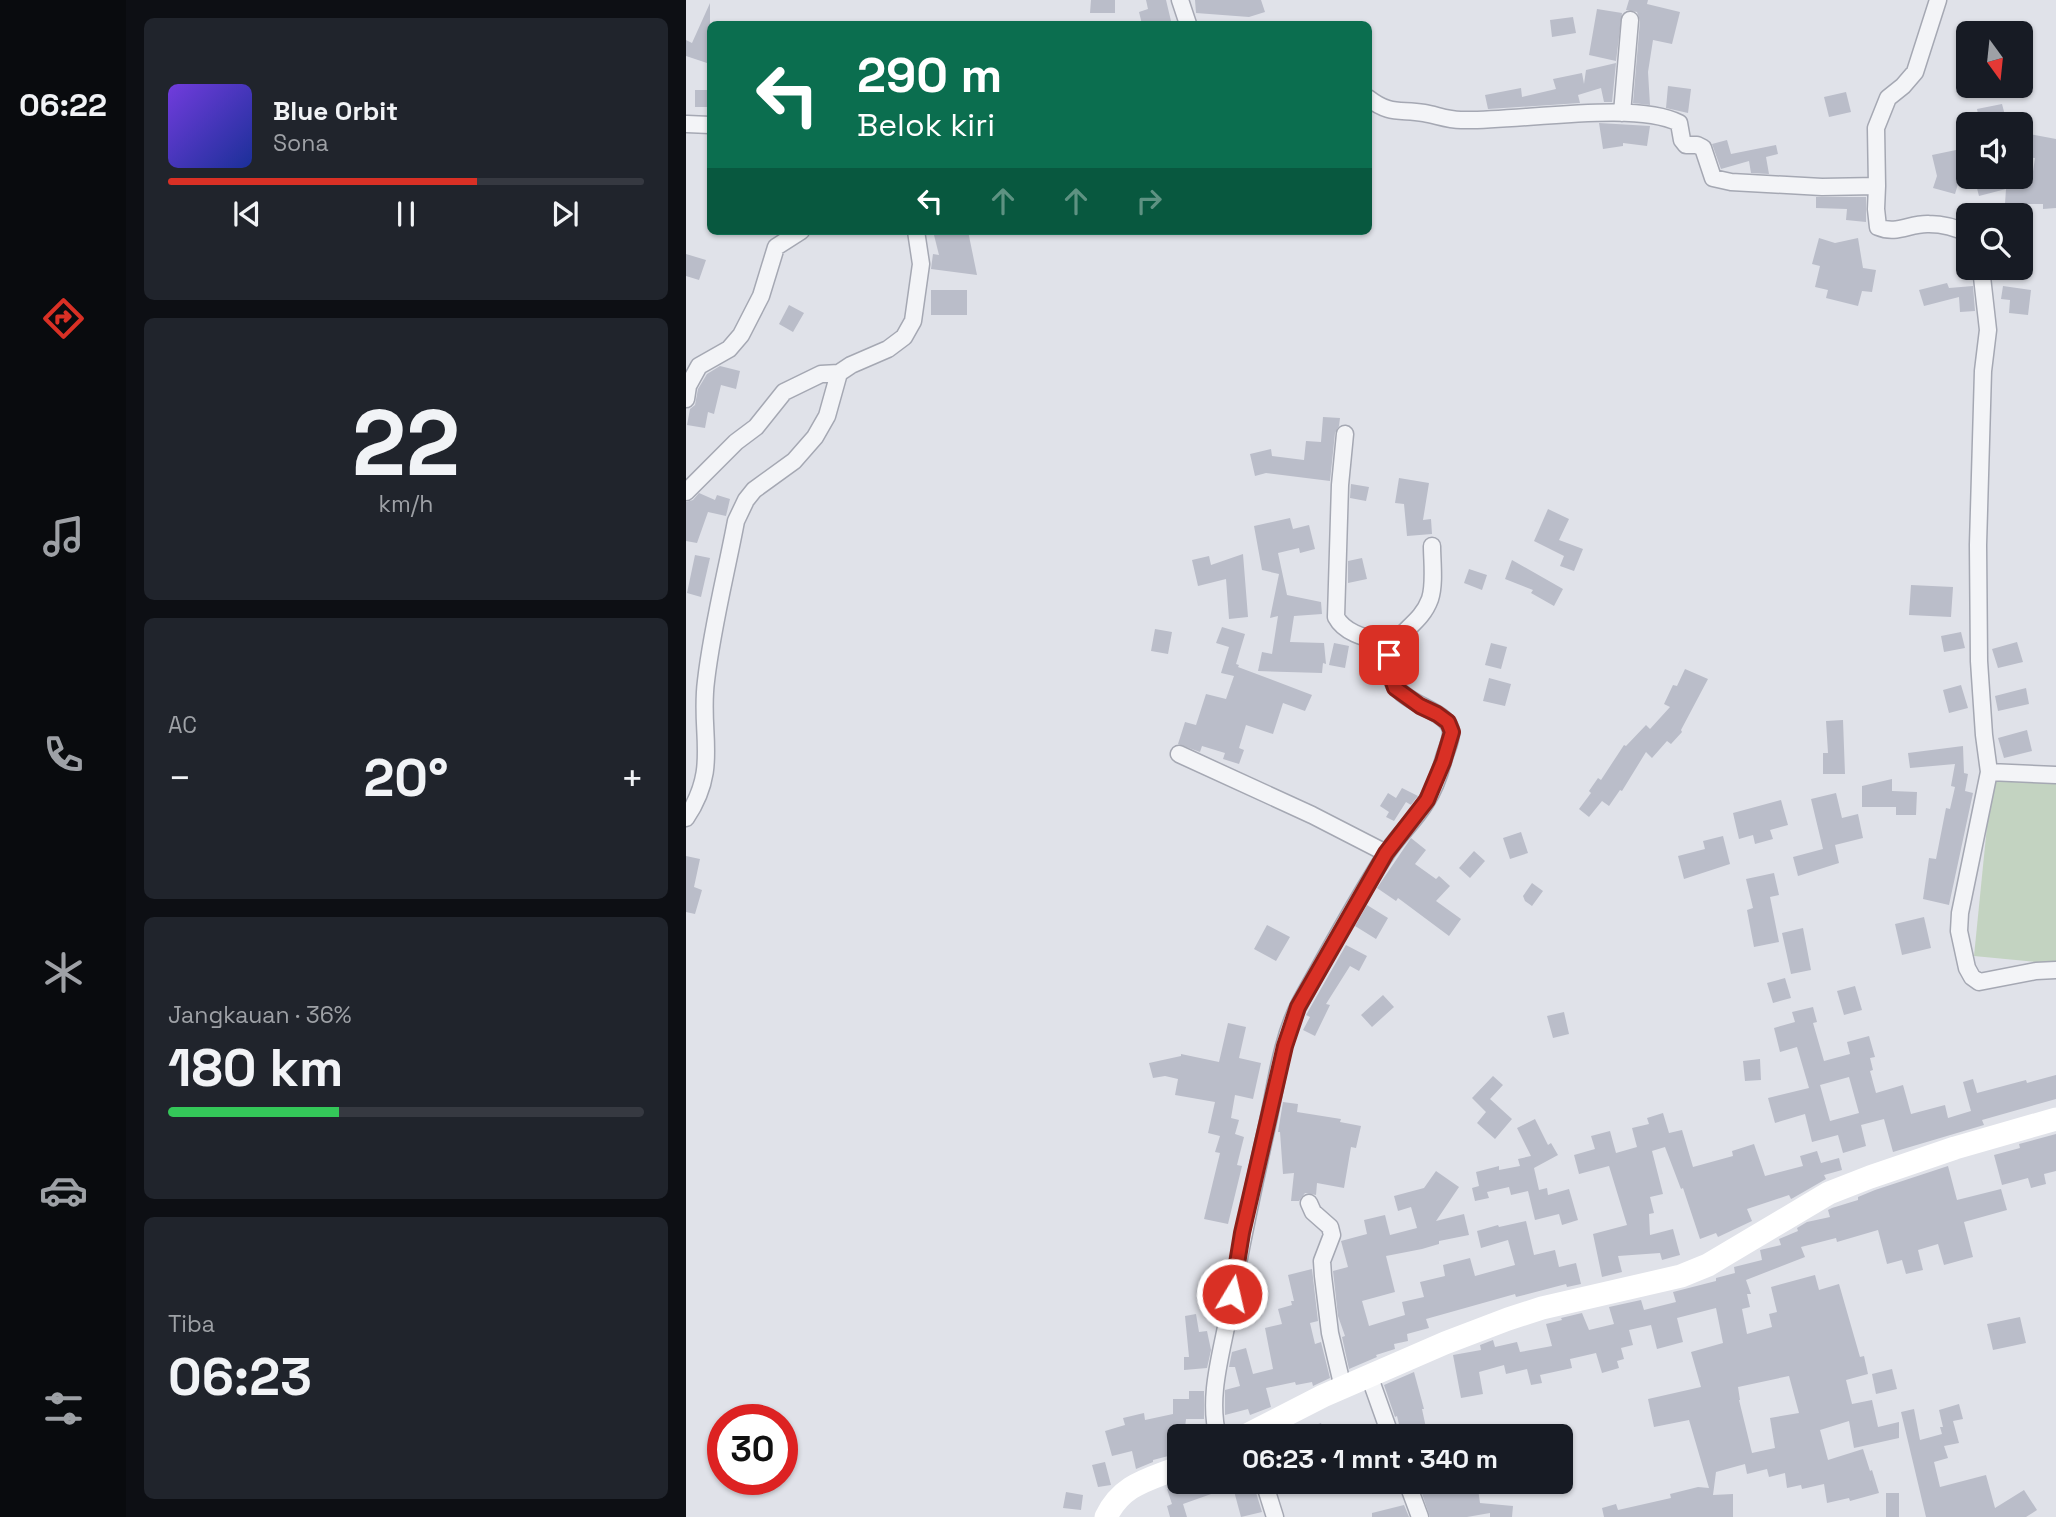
<!DOCTYPE html>
<html lang="id">
<meta charset="utf-8">
<style>
:root{--surface:#171b24;--page:#20242c;--text:#f1f3f6;--muted:#9ea1a6;--line:#363941;--accent:#d93025}
body{margin:0;font-family:"Space Grotesk",sans-serif;background:var(--page);color:var(--text);height:100vh;display:flex;flex-direction:column;font-size:26px;white-space:nowrap}
*{box-sizing:border-box;margin:0}
p{font-size:23px;color:var(--muted)}
.icon{flex:none;width:38px;height:38px;fill:none;stroke:currentColor;stroke-width:2;stroke-linecap:round;stroke-linejoin:round}
.map{position:relative;flex:1;overflow:hidden}
.side{display:flex;flex-direction:column;gap:18px;padding:18px;background:#0d0f14;width:560px}
.side>*{flex:none}
.guide{position:absolute;left:21px;top:21px;width:665px;height:214px;border-radius:10px;box-shadow:0 2px 5px #0004;background:#0b6e4f;color:#fff;overflow:hidden}
.needle{width:46px;rotate:165deg}
.controls{position:absolute;left:1270px;top:21px;display:grid;gap:14px}
.controls a{display:grid;place-items:center;width:77px;height:77px;border-radius:10px;background:var(--surface);box-shadow:0 2px 5px #0004;font-size:35px}
.speed{position:absolute;left:21px;top:1404px;display:flex;gap:14px;font-size:35px;font-weight:700;text-align:center}
.speed>*{display:grid;place-content:center;width:91px;height:91px;border-radius:50%;background:var(--surface);box-shadow:0 2px 5px #0004;line-height:1}
.speed .limit{border:10px solid #d22;background:#fff;color:#111}
.pin{position:absolute;display:grid;place-items:center;width:60px;height:60px;color:#fff;margin:-30px;border-radius:14px;box-shadow:0 4px 10px #0006}
.me{position:absolute;width:77px;margin:-38px;rotate:9deg;stroke-linejoin:round;filter:drop-shadow(0 0 5px #0008)}
.turn{display:flex;align-items:center;gap:24px;height:147px;padding:0 35px;font-size:32px}
.turn .icon{width:91px;height:91px;stroke-width:2.5}
.turn b{display:block;font-size:49px;line-height:60px}
.lanes{display:flex;align-items:center;height:66px;padding:0 35px;background:#0003;justify-content:center;gap:35px;direction:ltr}
.lanes .off{opacity:.35}
.big{font-size:52px;font-weight:700;line-height:1.1}
.side .widget{flex:1;display:flex;flex-direction:column;justify-content:center;gap:10px;min-width:0;padding:0 24px;border-radius:10px;background:var(--page)}
.side .dial{align-items:center;gap:0}
.dial b{font-size:91px;line-height:1}
.song{display:flex;align-items:center;gap:21px}
.cover{width:84px;height:84px;border-radius:10px;background:linear-gradient(135deg,hsl(260 70% 55%),hsl(230 70% 35%))}
.played{height:7px;border-radius:4px;background:linear-gradient(90deg,var(--accent) 65%,var(--line) 65%)}
.keys{display:flex;justify-content:space-around;direction:ltr}
.heat{display:flex;justify-content:space-between;align-items:center;font-size:38px;direction:ltr}
.charge{height:10px;border-radius:5px;background:linear-gradient(90deg,#34c759 36%,var(--line) 0)}
.trip{position:absolute;left:481px;top:1424px;width:406px;height:70px;border-radius:10px;background:var(--surface);box-shadow:0 2px 5px #0004;font-weight:700;line-height:70px;text-align:center}
main{display:flex;flex:1;min-height:0}
.dock{display:flex;flex-direction:column;width:126px;justify-content:space-around;align-items:center;background:#090b0e;color:var(--muted)}
.dock .icon{width:49px;height:49px}
.dock .current{color:var(--accent)}
.dock b{font-size:32px;color:var(--text)}
.map>svg:first-child{display:block}
</style>
<main>
<nav class="dock">
<b>06:22</b>
<svg class="icon current" aria-label="directions" viewBox="0 0 24 24"><path d="M12 3l9 9-9 9-9-9zM9 14v-3h6M13 9l2 2-2 2"/></svg>
<svg class="icon" aria-label="music" viewBox="0 0 24 24"><path d="M9 18V5l10-2v13"/><circle cx="6" cy="18" r="3"/><circle cx="16" cy="16" r="3"/></svg>
<svg class="icon" aria-label="phone" viewBox="0 0 24 24"><path d="M5 4h4l2 5-3 2q2 4 5 5l2-3 5 2v4C11 20 4 13 5 4z"/></svg>
<svg class="icon" aria-label="climate" viewBox="0 0 24 24"><path d="M12 3v18M4 7l16 10M4 17L20 7"/></svg>
<svg class="icon" aria-label="car" viewBox="0 0 24 24"><path d="M5 17H2v-5l4-1 3-4h7l3 4 3 1v5h-3M9 17h6M6 11h13"/><circle cx="7" cy="17" r="2"/><circle cx="17" cy="17" r="2"/></svg>
<svg class="icon" aria-label="filters" viewBox="0 0 24 24"><path d="M4 7h16M4 17h16"/><circle cx="9" cy="7" r="2"/><circle cx="15" cy="17" r="2"/></svg>
</nav>
<section class="side">
<div class="widget">
<div class="song"><i class="cover"></i><div><b>Blue Orbit</b><p>Sona</p></div></div>
<div class="played"></div>
<div class="keys"><svg class="icon" aria-label="previous" viewBox="0 0 24 24"><path d="M18 5L8 12l10 7zM5 5v14"/></svg><svg class="icon" aria-label="pause" viewBox="0 0 24 24"><path d="M8 5v14M16 5v14"/></svg><svg class="icon" aria-label="next" viewBox="0 0 24 24"><path d="M6 5l10 7-10 7zM19 5v14"/></svg></div>
</div>
<div class="widget dial"><b>22</b><p>km/h</p></div>
<div class="widget"><p>AC</p>
<div class="heat"><a>−</a><b class="big">20°</b><a>+</a></div>
</div>
<div class="widget"><p>Jangkauan · 36%</p><b class="big">180 km</b><div class="charge"></div></div>
<div class="widget"><p>Tiba</p><b class="big">06:23</b></div>
</section>
<div class="map">
<svg width="1370" height="1517" viewBox="0 0 1370 1517">
<rect width="100%" height="100%" fill="#e0e2e9"/>
<!-- green -->
<path fill="#c3d3c1" d="M1306,776l64,6v182l-82,-8z"/>
<!-- building -->
<path fill="#babdc9" fill-rule="evenodd" d="M405,0h24v13h-25z
M460,0h20l5,21 -12,3h-17l-3,-12 9,-3z
M509,0h66l4,12 -16,5 -53,-4z
M943,0h19l-1,4 33,8 -8,32 -19,-4 -5,32 2,33 -17,-2 7,-82 -3,-9 -11,-2z
M24,3v61l-24,-8v-16l6,3z
M911,9l25,4 -6,48 -27,-6z
M887,17l3,16 -24,4 -2,-17z
M930,63l-4,39h-8l-3,-14 -23,7 2,8 -92,6 -3,-14 36,-7 1,9 34,-8 -3,-10 29,-6 2,11 2,-14z
M982,86l23,3 -3,24 -22,-5z
M9,90h15v17h-15z
M1160,92l5,20 -22,5 -5,-20z
M1316,104l5,19 -27,1 -3,-15z
M913,123l51,3 -3,20 -24,-3v3l-20,3z
M1344,134l26,5v69l-13,1v-5h-38l1,-15 -27,7 -5,-19h36l1,8h20l4,-27 -14,-1v-20l9,1z
M1041,140l4,14 45,-9 2,9 -12,3 3,17 -18,-1 -2,-12 -28,8 -9,-25z
M1270,150l5,24 -6,20 -22,-6 4,-12 -5,-21z
M1130,197h50v25l-20,-2 1,-11 -31,-1z
M247,231h35l9,44 -46,-6 2,-15 6,1z
M1133,238l16,5 23,-5 5,30 13,2 -4,22 -10,-1 -4,15 -32,-8 2,-8 -13,-3 5,-21 -8,-2z
M0,254l20,6 -7,20 -13,-4z
M1261,283l2,5 24,-2 2,25 -15,1 -1,-15 -35,9 -5,-16z
M1317,286l28,4 -3,25 -19,-2 1,-13 -9,-1z
M245,290h36v25h-36z
M103,305l15,8 -11,19 -14,-8z
M34,366l20,5 -4,18 -15,-4 -7,29 -6,-2 -3,16 -18,-3 3,-16 5,-4 3,-16 9,-15z
M637,417l17,1 -1,8 -4,7 -5,48 -64,-8 -11,3 -5,-22 21,-5 1,7 32,4 2,-19 15,1z
M713,478l30,5 -6,37 8,-1 1,15 -25,2 -3,-32 -9,-1z
M665,484l18,3 -3,14 -16,-3z
M13,493l16,7 2,-5 13,4 -4,17 -18,-4 -11,31 -11,-2v-39l7,-2z
M862,509l21,10 -10,21 24,9 -9,22 -14,-5 4,-10 -30,-15z
M604,518l3,11 16,-4 6,24 -15,4 -1,-5 -21,5 9,42 34,7 1,12 -28,2 -4,26 34,1 2,21 -3,-1 -1,10 -64,-2 4,-19 10,2 6,-38 -8,2 9,-44 -17,-4 -8,-44z
M557,554l5,63 -19,2 -3,-40 -28,7 -6,-26 17,-4 2,9z
M9,555l15,3 -9,39 -14,-4z
M676,558l5,21 -19,4v-22z
M826,560l51,29 -9,17 -23,-13 2,-3 -28,-11z
M783,569l18,6 -5,15 -18,-7z
M1225,585l42,2 -2,30 -42,-2z
M536,627l23,7 -9,30 3,1 -1,2 74,28 -7,16 -22,-8 -10,31 -27,-9 -7,23 5,2 -5,14 -16,-5 2,-6 -23,-7 -2,6 -22,-8 7,-22 11,3 10,-31 20,5 8,-23 -13,-3 8,-26 -13,-4z
M469,629l17,3 -4,22 -17,-3z
M1275,632l4,16 -21,4 -3,-16z
M1331,642l6,20 -25,6 -6,-19z
M648,643l15,3 -4,22 -16,-3z
M805,643l16,4 -6,22 -16,-4z
M999,669l23,10 -27,51 1,2 -11,12 -4,-3 -15,17 -6,-6 -24,39 -2,-1 -11,16 -7,-5 -13,16 -10,-8 12,-16 -2,-2 9,-13 3,2 23,-35 2,1 20,-21 4,4 20,-22 -6,-3 9,-19 4,1z
M803,678l22,6 -6,22 -22,-5z
M1275,685l7,23 -19,5 -6,-23z
M1340,688l3,16 -31,7 -3,-15z
M1157,720l2,54h-22v-21h5l-2,-32z
M1341,730l5,21 -28,7 -6,-20z
M1277,746l1,27 4,1 -3,17 8,2 -24,112 -26,-6 6,-41 7,1 10,-51 4,1 5,-22 -4,-1 4,-22 -45,4 -2,-15z
M1206,779v12l25,1 -1,23h-20v-8h-34v-21z
M716,788l16,8 -7,9 -5,-3 -12,19 -8,-4 3,-5 -9,-6 8,-13 8,5z
M1150,793l6,25 16,-4 5,24 -28,7 4,18 -41,13 -5,-19 30,-8 -12,-50z
M1095,800l7,25 -18,5 3,9 -18,5 -2,-9 -14,4 -6,-26z
M835,832l7,21 -18,6 -7,-21z
M1037,836l7,28 -46,15 -6,-23 27,-7 -2,-8z
M725,838l15,12 -11,14 21,15 3,-3 11,10 -14,15 25,18 -12,17 -51,-38 -2,3 -19,-13z
M788,851l11,10 -15,17 -11,-10z
M0,856l14,3 -6,28 8,3 -7,24 -9,-2z
M1088,873l5,22 -9,2 9,45 -25,5 -7,-37 6,-2 -7,-29z
M846,883l11,8 -11,15 -7,-5 -2,-5z
M681,905l21,13 -12,21 -21,-13z
M1238,917l7,31 -29,7 -7,-31z
M581,925l23,12 -14,24 -22,-12z
M1117,928l8,42 -20,4 -9,-41z
M660,945l21,11 -8,15 -9,-5 -24,38 4,1 -15,31 -12,-6 7,-13 -4,-2z
M1099,978l6,20 -18,5 -6,-20z
M1169,986l7,24 -18,5 -7,-24z
M697,995l11,12 -22,20 -11,-12z
M1127,1007l4,15 -4,1 11,38 26,-7 -3,-12 22,-6 6,21 -5,1 3,12 -3,1 6,22 27,-8 8,29 34,-9 3,13 23,-7 -8,-29 10,-3 4,14 49,-13 1,3 29,-8v24l-74,21 2,5 -91,27 -9,-33 -23,6 5,21 -23,7 -5,-18 -26,7 -7,-28 -30,9 -7,-25 41,-10 -12,-41 -17,5 -6,-24 21,-6 -3,-10zM1163,1077l10,36 -29,8 -10,-36z
M878,1012l5,22 -16,4 -6,-22z
M542,1023l18,4 -7,31 22,5 -8,36 -18,-4 -4,23 8,2 -4,14 9,3 -7,28 5,1 -14,58 -24,-5 16,-66 -5,-1 5,-16 -12,-3 7,-31 -40,-7 3,-16 -13,-3 -12,2 -4,-15 32,-7v-2l38,8z
M1074,1059l1,21 -16,1 -2,-20z
M807,1076l10,9 -13,14 22,20 -17,20 -18,-16 9,-11 -14,-14z
M597,1102l15,2 -1,8 44,7 -1,3 21,4 -5,22 -5,-1 -7,41 -27,-5 -1,12 -11,-2 -6,8h-8l3,-28 -11,1 -3,-42h-2z
M977,1113l6,20 13,-3 11,37 40,-11 -1,-5 22,-7 11,32 38,-10 -3,-10 17,-5 4,12 18,-5 3,12 -18,5 2,4 -33,19 -2,1 -2,-4 -42,14 5,12 -34,16 -2,-4 -16,6 -17,-51 -2,1 -16,-42 -13,4 11,43 -13,3 4,16 -5,1 1,21 23,-6 7,26 -18,5 -2,-7 -42,3 4,16 -20,5 -9,-43 34,-9 -18,-59 -30,8 -5,-19 21,-6 -4,-13 19,-5 6,22 21,-6 -5,-19 17,-4 -2,-6z
M849,1119l13,26 3,-2 7,12 -24,13 5,22 8,-2 1,7 21,-6 9,31 -16,5 -3,-11 -24,6 -7,-29 -17,4 -2,-8 -22,5 2,6 -14,3 -3,-13 7,-2 -3,-14 23,-6v4l21,-4 -2,-7 13,-3 -14,-28z
M1370,1134v37l-12,3 2,10 -15,4 -3,-10 -26,7 -8,-30 26,-7 -1,-4z
M1262,1166l9,34 44,-11 6,21 -43,12 9,35 -29,8 -6,-21 -20,6 5,20 -17,4 -4,-14 -15,4 -9,-34 -41,12 -1,-4 -35,9 4,10 -59,23 5,14h-4l3,13 -8,2 5,25 25,-7 -3,-13 8,-2 -6,-25 44,-12 4,15 20,-6 21,73 4,-1 4,18 -22,6 6,24 20,-4 6,27 21,-5v16l-45,10 -5,-27 -29,9 8,30 35,-11 7,22 2,-1 7,23 -29,8 -1,-3 -22,5 -3,-19 -22,5 -1,-4 -14,3 -2,-15 -16,4 -2,-8 -20,5 -2,-10 -29,8 -3,23 20,-1v23h-129l-2,-9 14,-4 2,6 53,-12 -1,-4 28,-7 11,1 -20,-68 -35,7 -6,-28 53,-12 -10,-35 32,-9 -7,-35 -39,10 6,24 -26,7 -6,-24 -22,5 4,15 -12,3 3,11 -7,2 2,7 -17,5 -6,-20 -26,6 2,9 -32,7 2,8 -11,2 -4,-16 -21,5 -2,-9 -25,7 4,22 -22,4 -8,-43 28,-5 -1,-5 13,-5 2,7 22,-5 3,10 32,-6 -6,-22 16,-4 -1,-2 21,-5 7,17 25,-6 -5,-17 32,-7 3,10 32,-8 -3,-10 43,-11v-3l19,-5 -1,-6 28,-7 -2,-10 21,-5 -2,-6 19,-8 -1,-3 10,-6 23,-5 -2,-7 4,-2 26,-8v-3l17,-7zM1103,1376l10,37 -29,5 5,30 -23,5 -13,-53h1l-2,-13z
M750,1171l23,16 -23,34 28,-7 5,21 -30,6v3l-17,5 -36,7 9,36 -33,9 7,25 36,-11 -3,-13 22,-5 -4,-15 25,-6 -2,-11 27,-7 5,18 40,-11 -7,-25 -27,8 -4,-17 21,-6 1,2 27,-6 8,34 21,-5 4,17 17,-4 5,21 -14,3 -1,-3 -50,13 -1,-3 -89,25 3,9 -22,6 1,7 -14,3 1,5 -19,6 1,2 -28,12 -7,-32 3,-1 -7,-20 -5,-45 15,-4 -7,-26 26,-7 -3,-14 21,-5 5,20 27,-7 -6,-21 -13,4 -4,-15 30,-8z
M626,1269l6,52 -8,2 5,21 6,-2 9,36 -17,8 -1,-4 -16,3 -1,-3 -29,6 5,19 -21,8 -2,-6 -23,6v-25l15,-4 -5,-19h-6l3,-15 14,-4 7,26 20,-5 -8,-41 17,-4 -4,-15 14,-4 -1,-4h3l-6,-26z
M510,1314l3,18 8,-1 4,19 -4,18 -23,2v-13h5l-4,-41z
M1334,1317l6,26 -33,7 -6,-26z
M1206,1369l5,20 -21,5 -4,-20z
M728,1372l10,37h-2l6,28h-26l-5,-21 -2,1 -11,-32z
M503,1391h15v28h-18l-2,18h-4v16l-27,7v2l-17,7 -4,-18 -20,5 -7,-25 20,-6 -2,-7 21,-5 1,7 28,-6v-15h16z
M1273,1404l4,15 -10,2 6,22 -15,3 4,12 -14,4 6,25 46,-12 9,33 29,-18 13,20 -11,7h-100l-25,-105 13,-3 6,31 22,-6 -2,-7h3l-4,-17z
M635,1423l5,14h-38v-2z
M419,1462l6,23 -13,2 -6,-22z
M505,1482h20l3,11 -31,11 4,13h-17l-3,-11 5,-2 -5,-15z
M732,1482h59l3,21 33,3 -1,11h-22v-4l-23,4h-37z
M568,1486l8,26 -21,5 -7,-26z
M380,1492l17,3 -2,15 -18,-2z
M1200,1493h13v24h-13z
M718,1505l5,12h-37v-4z"/>
<g fill="none" stroke-linecap="round" stroke-linejoin="round">
<defs>
<path id="street" d="M494,0l8,24
M682,98c22,17 31,11 56,15 12,2 24,7 37,7 54,2 174,-20 218,3l3,17 4,5h11l6,3 10,30 18,4 91,5 55,-1 -1,23 2,18c19,8 32,-4 51,-3 13,0 28,4 40,10
M936,113l8,-93
M1,124l23,1
M1191,186l-1,-58 12,-30 15,-12 12,-14 23,-72
M1295,268l7,62 -5,41 -5,174 1,116 5,74 5,37 -29,141 -1,18 8,37 5,9 7,5 57,-11 20,-1
M0,399l2,-13 11,-20 30,-17 12,-14 20,-39 15,-49 25,-16
M659,434l-5,51 -4,132c10,19 37,22 56,28
M0,492l50,-50 20,-15 28,-35 37,-18 18,-1
M493,754l133,61 74,38
M1303,772l67,3
M0,818c34,-50 13,-84 20,-137 6,-53 20,-107 30,-160l10,-21 8,-10 40,-29 21,-24 12,-21 12,-43 12,-8 37,-16 16,-12 9,-16 8,-57 -5,-33
M623,1203l4,9 17,15 2,8 -10,26 1,15 7,57 13,55
M684,1378l21,59
M532,1437c-11,-40 4,-85 11,-125 11,-63 24,-124 38,-186 9,-40 14,-86 33,-123 27,-49 54,-99 84,-146 12,-20 30,-35 42,-55 8,-12 14,-29 18,-44 2,-7 7,-17 7,-25 1,-24 -56,-28 -61,-59 -6,-42 28,-42 40,-75 5,-15 2,-38 2,-53
M578,1482l11,35
M721,1482l13,35"/>
</defs>
<!-- street casing -->
<use href="#street" stroke="#a5a8b3" stroke-width="19"/>
<!-- street -->
<use href="#street" stroke="#f3f4f7" stroke-width="16"/>
<!-- secondary -->
<path stroke="#fff" stroke-width="23" d="M557,1437l80,-41 122,-53 63,-24 34,-11 139,-32 27,-11 121,-72 41,-16 85,-29 101,-29
M420,1517c16,-33 42,-37 74,-50"/>
</g>
<g fill="none" stroke-linecap="round" stroke-linejoin="round">
<defs>
<path id="route" d="M546,1294l10,-61 43,-187 13,-39 88,-154 41,-53 16,-38 9,-30 -4,-10 -11,-8 -17,-8 -25,-18 -4,-12 -2,-21"/>
</defs>
<!-- route casing -->
<use href="#route" stroke="#8d1f18" stroke-width="18"/>
<!-- route -->
<use href="#route" stroke="#d93025" stroke-width="12"/>
</g>
</svg>
<div class="controls">
<a><svg class="needle" viewBox="-14 -14 28 28"><path d="M0-13l5 13h-10z" fill="#e53935"/><path d="M0 13l5-13h-10z" fill="#9ea1a6"/></svg></a>
<a><svg class="icon" aria-label="sound" viewBox="0 0 24 24"><path d="M4 9h4l5-4v14l-5-4H4zM17 9q2 3 0 6"/></svg></a>
<a><svg class="icon" aria-label="search" viewBox="0 0 24 24"><circle cx="10" cy="10" r="6"/><path d="M15 15l6 6"/></svg></a>
</div>
<div class="speed"><div class="limit">30</div></div>
<div class="pin" style="left:703px;top:655px;background:#d93025"><svg class="icon" aria-label="arrive" viewBox="0 0 24 24"><path d="M6 21V4h12l-3 4 3 4H6"/></svg></div>
<svg class="me" style="left:546px;top:1294px" viewBox="-20 -20 40 40"><circle r="17" fill="#d93025" stroke="#fff" stroke-width="3"/><path d="M0-11L8 9 0 5-8 9z" fill="#fff"/></svg>
<div class="trip">06:23 · 1 mnt · 340 m</div>
<div class="guide">
<div class="turn"><svg class="icon" aria-label="left" viewBox="0 0 24 24"><path d="M17 20v-9H6M10 6l-5 5 5 5"/></svg><div><b>290 m</b>Belok kiri</div></div>
<div class="lanes"><svg class="icon" aria-label="left" viewBox="0 0 24 24"><path d="M17 20v-9H6M10 6l-5 5 5 5"/></svg><svg class="icon off" aria-label="ahead" viewBox="0 0 24 24"><path d="M12 20V5M6 11l6-6 6 6"/></svg><svg class="icon off" aria-label="ahead" viewBox="0 0 24 24"><path d="M12 20V5M6 11l6-6 6 6"/></svg><svg class="icon off" aria-label="right" viewBox="0 0 24 24"><path d="M7 20v-9h11M14 6l5 5-5 5"/></svg></div>
</div>
</div>
</main>
